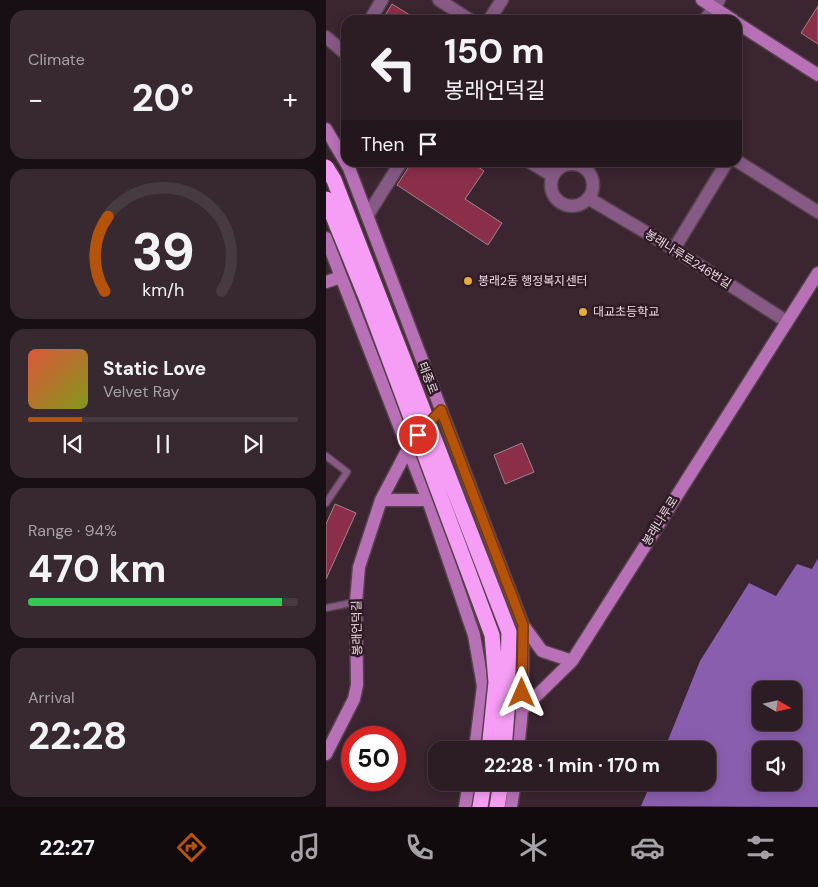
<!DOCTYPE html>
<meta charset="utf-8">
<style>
:root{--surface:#2c1c24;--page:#382931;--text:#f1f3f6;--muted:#a6a1a6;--line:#483a41;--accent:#b45309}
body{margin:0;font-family:"DM Sans","Noto Sans KR",sans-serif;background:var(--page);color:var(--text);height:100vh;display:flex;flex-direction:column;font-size:19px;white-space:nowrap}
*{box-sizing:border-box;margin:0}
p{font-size:16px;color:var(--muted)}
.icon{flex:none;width:28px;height:28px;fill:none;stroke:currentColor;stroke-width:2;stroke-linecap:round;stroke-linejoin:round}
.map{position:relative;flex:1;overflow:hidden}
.details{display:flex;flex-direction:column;gap:10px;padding:10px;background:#180f14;width:326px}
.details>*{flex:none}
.banner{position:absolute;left:15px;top:15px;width:401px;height:152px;border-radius:15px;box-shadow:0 2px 12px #0003,0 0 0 1px var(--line);background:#2c1c24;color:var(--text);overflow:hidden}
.needle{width:32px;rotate:99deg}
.tools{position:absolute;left:426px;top:681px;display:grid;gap:10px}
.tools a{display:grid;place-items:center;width:50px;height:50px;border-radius:10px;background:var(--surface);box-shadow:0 2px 12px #0003,0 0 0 1px var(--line);font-size:25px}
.speed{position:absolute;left:15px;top:726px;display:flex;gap:10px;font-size:25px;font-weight:700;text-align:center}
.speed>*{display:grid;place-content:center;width:65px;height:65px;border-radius:50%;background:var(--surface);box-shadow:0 2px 12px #0003,0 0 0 1px var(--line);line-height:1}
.speed .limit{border:8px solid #d22;background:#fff;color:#111}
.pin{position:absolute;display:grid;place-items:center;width:42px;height:42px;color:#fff;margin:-21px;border:2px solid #fff;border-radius:50%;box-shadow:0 1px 5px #0007}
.me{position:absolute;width:55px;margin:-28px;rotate:0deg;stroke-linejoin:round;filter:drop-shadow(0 0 4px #0008)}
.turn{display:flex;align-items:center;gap:18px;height:105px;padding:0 20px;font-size:22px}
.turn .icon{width:65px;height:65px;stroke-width:2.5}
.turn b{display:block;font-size:35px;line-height:42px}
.then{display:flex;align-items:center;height:48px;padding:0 20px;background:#0003;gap:10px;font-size:19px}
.big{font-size:38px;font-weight:700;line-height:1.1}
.details .tile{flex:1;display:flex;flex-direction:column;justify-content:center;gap:8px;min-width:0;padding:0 18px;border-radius:15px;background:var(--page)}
.details .dial{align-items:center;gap:0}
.dial svg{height:130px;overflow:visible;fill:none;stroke:var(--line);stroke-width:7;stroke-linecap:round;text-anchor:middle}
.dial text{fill:var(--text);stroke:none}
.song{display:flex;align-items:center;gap:15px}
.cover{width:60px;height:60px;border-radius:8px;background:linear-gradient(135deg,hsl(10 70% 55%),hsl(70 70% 35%))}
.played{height:5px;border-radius:2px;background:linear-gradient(90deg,var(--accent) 20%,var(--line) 20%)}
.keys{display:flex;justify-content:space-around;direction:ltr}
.heat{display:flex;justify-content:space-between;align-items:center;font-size:28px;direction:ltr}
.charge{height:8px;border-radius:4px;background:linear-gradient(90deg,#34c759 94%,var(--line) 0)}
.trip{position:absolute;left:102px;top:741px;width:288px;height:50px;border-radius:15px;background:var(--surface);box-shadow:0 2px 12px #0003,0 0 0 1px var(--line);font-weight:700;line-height:50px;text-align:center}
.tab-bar{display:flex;height:80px;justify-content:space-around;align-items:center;background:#120b0e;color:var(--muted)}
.tab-bar .icon{width:35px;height:35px}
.tab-bar .selected{color:var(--accent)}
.tab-bar b{font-size:22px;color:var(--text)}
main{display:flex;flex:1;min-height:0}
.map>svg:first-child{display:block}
</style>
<main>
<section class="details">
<div class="tile"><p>Climate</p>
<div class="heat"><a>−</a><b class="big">20°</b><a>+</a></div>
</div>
<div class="tile dial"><svg viewBox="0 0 100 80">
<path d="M14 69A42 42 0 1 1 86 69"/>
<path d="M14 69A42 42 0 0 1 16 23" stroke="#b45309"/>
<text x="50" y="56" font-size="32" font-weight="700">39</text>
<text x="50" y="72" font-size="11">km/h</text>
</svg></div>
<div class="tile">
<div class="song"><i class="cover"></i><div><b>Static Love</b><p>Velvet Ray</p></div></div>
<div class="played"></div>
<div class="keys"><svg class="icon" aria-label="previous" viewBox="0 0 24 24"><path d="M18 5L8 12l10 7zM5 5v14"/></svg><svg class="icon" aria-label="pause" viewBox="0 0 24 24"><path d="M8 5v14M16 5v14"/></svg><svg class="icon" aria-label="next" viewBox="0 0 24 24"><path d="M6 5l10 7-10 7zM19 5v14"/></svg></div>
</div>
<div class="tile"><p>Range · 94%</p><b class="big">470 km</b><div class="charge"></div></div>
<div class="tile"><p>Arrival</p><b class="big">22:28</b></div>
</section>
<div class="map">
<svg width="492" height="807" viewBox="0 0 492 807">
<rect width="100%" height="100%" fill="#3a2530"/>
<!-- water -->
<path fill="#8a5eae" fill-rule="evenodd" d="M492,558v249l-177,-1 10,-23 56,-1v-32h-43l36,-89 49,-78 27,13 21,-32 15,5zM435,690h33v32h-33zM435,750h33v32h-33z"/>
<!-- building -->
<path fill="#8b2e4a" stroke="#a18489" d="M66,4l26,16h-36z
M492,6v38l-17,-11z
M86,162h59l13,9 -19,28 37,24 -14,22 -91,-60z
M196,443l12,29 -29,12 -11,-29z
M9,504l21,9 -30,66v-55z"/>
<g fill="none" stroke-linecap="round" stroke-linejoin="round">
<defs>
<path id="lane" d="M0,456l21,16 -21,31
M0,608l30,-6"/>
<path id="street" d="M113,0l31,20
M44,20l12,-20
M163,20l13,-20
M379,20l14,-20
M0,37l20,17
M411,161l81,51
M204,162l23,14
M225 185a21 21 0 1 1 42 0a21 21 0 1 1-42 0Z
M262,198l86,51 112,72
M41,216l34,-54
M348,249l53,-87"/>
<path id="secondary" d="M376,0l31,20
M411,23l81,52
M0,129l23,39 174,457 -1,85 -4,40
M0,238l102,262 46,135 9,51 -8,64
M0,282l15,-5
M55,500h47
M197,625l19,26 30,10
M194,712l52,-51 246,-388
M153,750l15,-14
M0,754l28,-55 3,-14 -1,-83 3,-35 22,-67 29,-55
M139,807l4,-25
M185,807l4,-25"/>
<path id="highway" d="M154,807l4,-25
M171,807l4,-25"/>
</defs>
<!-- lane casing -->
<use href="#lane" stroke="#56424c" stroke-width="9"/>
<!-- street casing -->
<use href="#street" stroke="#56424c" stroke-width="15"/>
<!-- secondary casing -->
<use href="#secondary" stroke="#56424c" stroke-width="15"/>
<!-- highway casing -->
<use href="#highway" stroke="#56424c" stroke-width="18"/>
<!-- lane -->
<use href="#lane" stroke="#865a85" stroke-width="6"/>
<!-- street -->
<use href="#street" stroke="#865a85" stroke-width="12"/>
<!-- secondary -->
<use href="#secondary" stroke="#b871b7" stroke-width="12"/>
<!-- highway -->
<use href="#highway" stroke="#f69ef5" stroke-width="15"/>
<defs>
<path id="highway-bridge" d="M0,167l8,13 175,452 -2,79 -3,39
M0,199l40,98 126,338 4,47 -7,68"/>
</defs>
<!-- highway-bridge casing -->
<use href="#highway-bridge" stroke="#56424c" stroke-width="18" stroke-linecap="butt"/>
<!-- highway-bridge -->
<use href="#highway-bridge" stroke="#f69ef5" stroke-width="15"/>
</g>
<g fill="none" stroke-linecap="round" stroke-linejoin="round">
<defs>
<path id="route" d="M92,435l23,-25 82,215 -1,68"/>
</defs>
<!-- route casing -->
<use href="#route" stroke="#753606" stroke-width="12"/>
<!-- route -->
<use href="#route" stroke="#b45309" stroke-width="9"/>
</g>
<!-- markers -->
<g fill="#e5ad35" stroke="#2f1b26" stroke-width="2">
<circle cx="142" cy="281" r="5"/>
<circle cx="257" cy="312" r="5"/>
</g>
<g text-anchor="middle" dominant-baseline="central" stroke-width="5" stroke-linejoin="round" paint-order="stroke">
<!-- street labels -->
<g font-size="12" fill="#e9dae1" stroke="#2f1b26">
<text transform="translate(362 259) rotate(32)">봉래나루로246번길</text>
<text transform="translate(102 378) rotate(69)">태종로</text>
<text transform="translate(334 521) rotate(-58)">봉래나루로</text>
<text transform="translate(31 628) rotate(-91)">봉래언덕길</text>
</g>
<!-- poi labels -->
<g font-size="12" fill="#e9dae1" stroke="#2f1b26" text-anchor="start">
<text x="152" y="281">봉래2동 행정복지센터</text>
<text x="267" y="312">대교초등학교</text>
</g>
</g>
</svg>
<div class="tools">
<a><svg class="needle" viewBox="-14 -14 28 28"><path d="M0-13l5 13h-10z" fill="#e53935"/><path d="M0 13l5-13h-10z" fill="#a6a1a6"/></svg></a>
<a><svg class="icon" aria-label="sound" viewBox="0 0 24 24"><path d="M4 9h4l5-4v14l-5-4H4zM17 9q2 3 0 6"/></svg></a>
</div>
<div class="speed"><div class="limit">50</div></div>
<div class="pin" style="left:92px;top:435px;background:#d93025"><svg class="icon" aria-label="arrive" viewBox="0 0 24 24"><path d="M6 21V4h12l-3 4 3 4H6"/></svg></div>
<svg class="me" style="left:196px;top:693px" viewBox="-20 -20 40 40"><path d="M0-17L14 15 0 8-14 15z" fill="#b45309" stroke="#fff" stroke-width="4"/></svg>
<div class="trip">22:28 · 1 min · 170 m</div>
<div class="banner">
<div class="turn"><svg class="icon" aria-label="left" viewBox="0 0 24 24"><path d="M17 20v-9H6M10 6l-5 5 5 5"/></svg><div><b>150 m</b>봉래언덕길</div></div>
<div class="then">Then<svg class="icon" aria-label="arrive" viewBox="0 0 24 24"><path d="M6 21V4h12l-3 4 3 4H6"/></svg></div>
</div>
</div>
</main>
<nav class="tab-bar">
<b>22:27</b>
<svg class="icon selected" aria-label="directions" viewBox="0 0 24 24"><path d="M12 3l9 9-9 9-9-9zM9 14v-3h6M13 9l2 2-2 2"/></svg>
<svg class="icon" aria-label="music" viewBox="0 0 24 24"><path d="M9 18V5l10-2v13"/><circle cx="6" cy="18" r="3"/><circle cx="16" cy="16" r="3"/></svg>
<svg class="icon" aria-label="phone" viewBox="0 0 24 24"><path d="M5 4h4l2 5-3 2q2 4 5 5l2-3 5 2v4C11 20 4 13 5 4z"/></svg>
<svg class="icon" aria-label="climate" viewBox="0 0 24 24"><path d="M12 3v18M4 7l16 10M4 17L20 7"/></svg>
<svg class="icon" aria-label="car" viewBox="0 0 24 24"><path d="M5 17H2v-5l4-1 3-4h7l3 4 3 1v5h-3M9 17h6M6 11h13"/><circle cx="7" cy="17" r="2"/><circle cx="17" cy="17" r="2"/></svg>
<svg class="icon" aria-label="filters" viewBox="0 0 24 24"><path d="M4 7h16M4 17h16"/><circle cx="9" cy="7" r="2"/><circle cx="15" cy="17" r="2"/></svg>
</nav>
